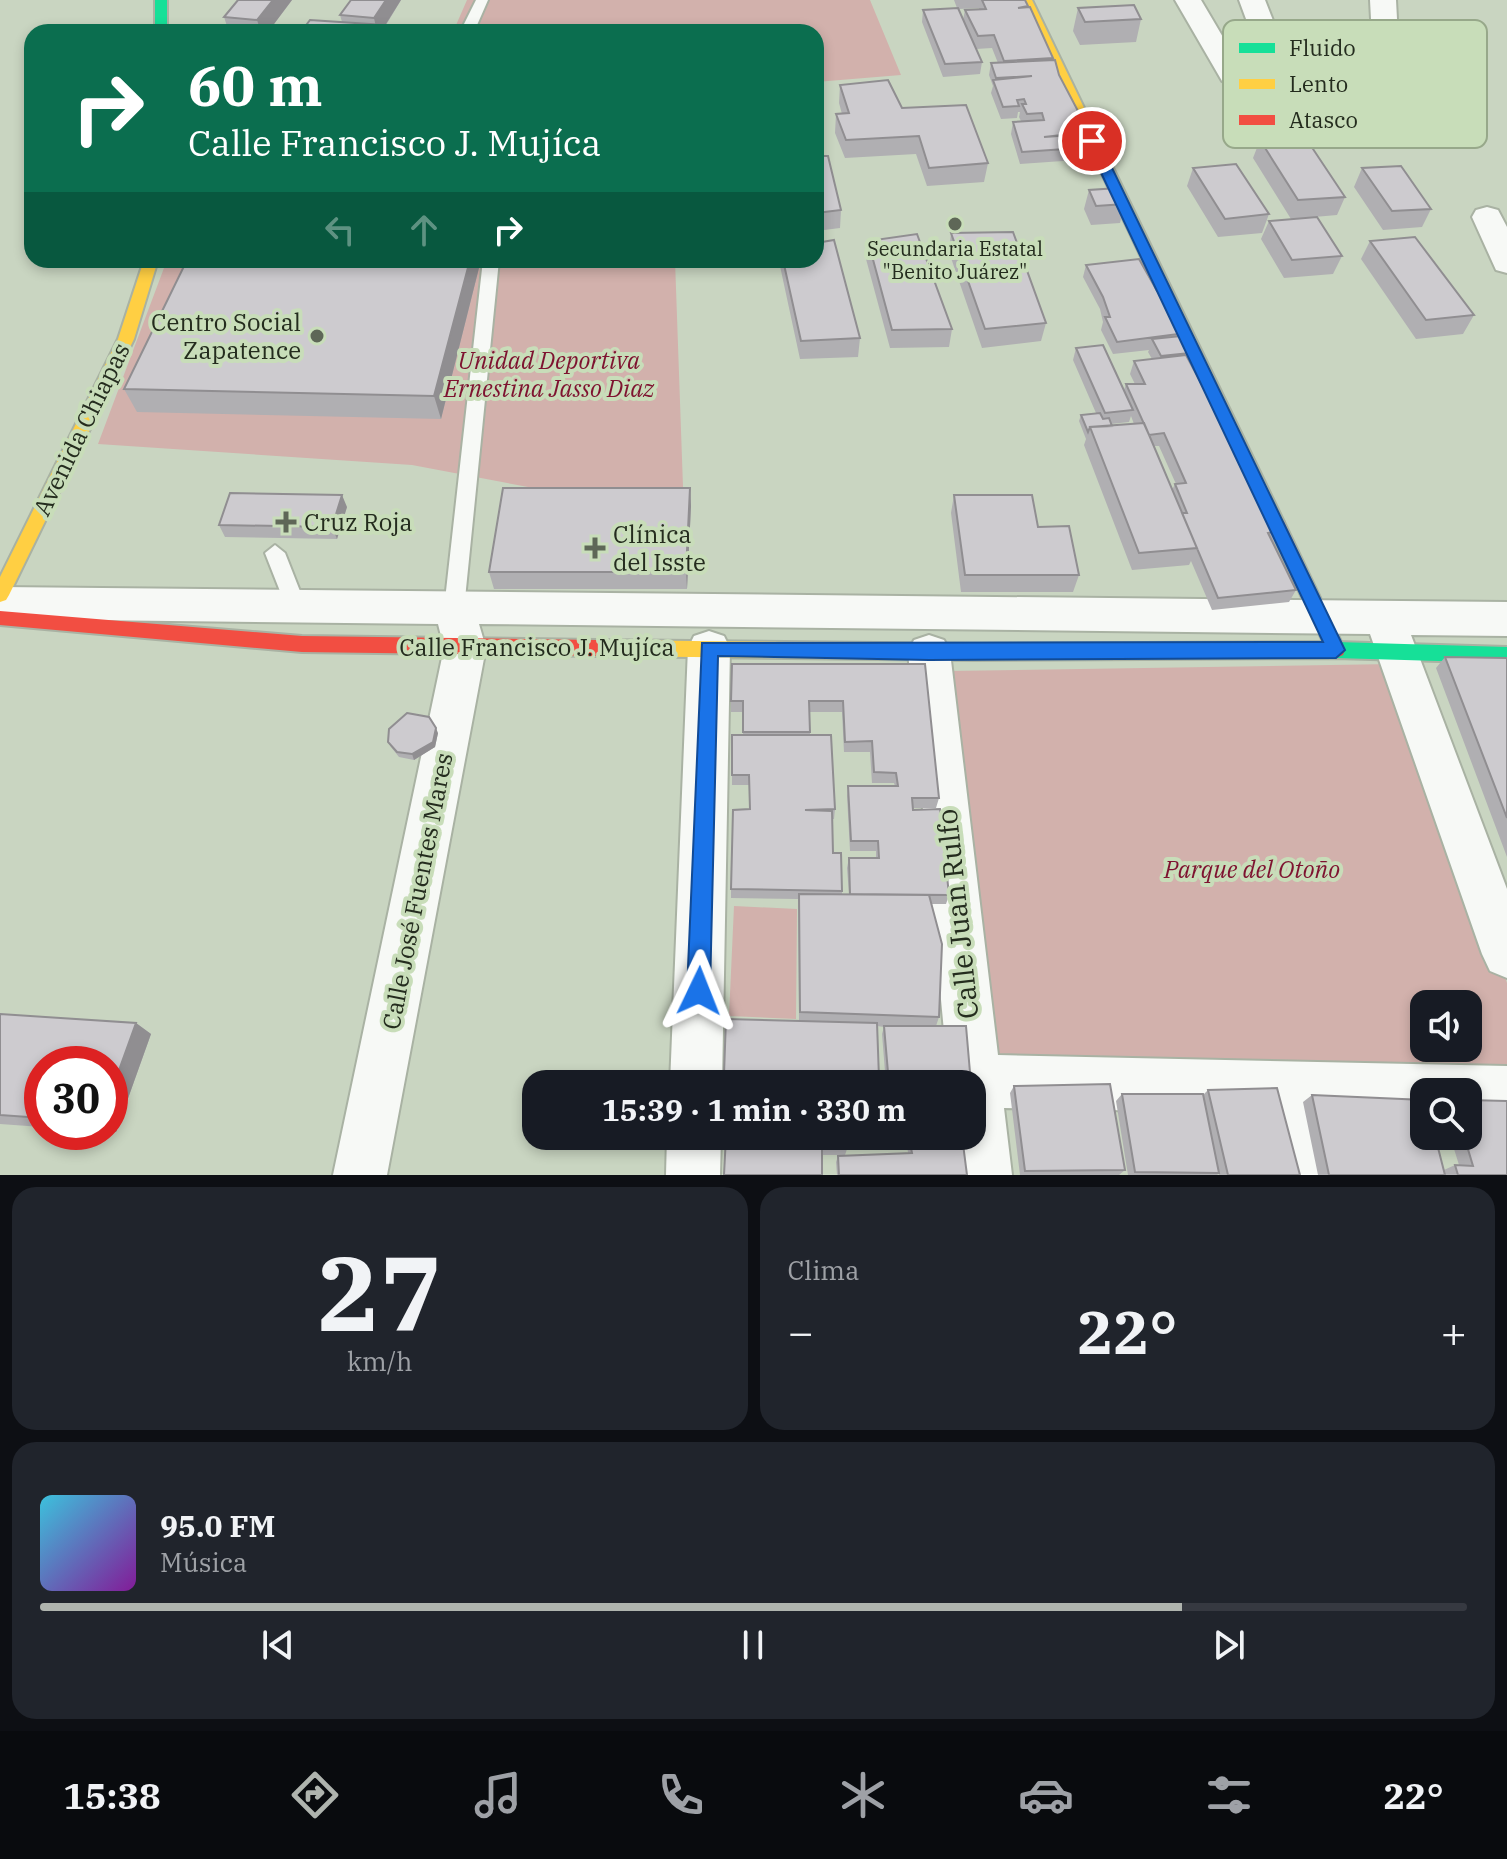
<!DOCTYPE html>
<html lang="es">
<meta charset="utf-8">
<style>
:root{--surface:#171b24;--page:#20242c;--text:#f1f3f6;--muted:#9ea1a6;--line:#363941;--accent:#afb4ae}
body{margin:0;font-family:"IBM Plex Serif",serif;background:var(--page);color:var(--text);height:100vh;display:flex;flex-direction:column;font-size:30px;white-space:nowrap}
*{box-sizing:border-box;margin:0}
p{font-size:26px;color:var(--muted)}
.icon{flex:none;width:44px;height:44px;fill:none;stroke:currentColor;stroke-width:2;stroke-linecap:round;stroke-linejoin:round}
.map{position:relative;height:1175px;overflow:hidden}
.drawer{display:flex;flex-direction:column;gap:12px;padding:12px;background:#0d0f14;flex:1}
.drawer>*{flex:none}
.hud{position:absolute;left:24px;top:24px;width:800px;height:244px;border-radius:24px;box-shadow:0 4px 12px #0003;background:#0b6e4f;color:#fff;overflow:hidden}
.tools{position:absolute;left:1410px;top:990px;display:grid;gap:16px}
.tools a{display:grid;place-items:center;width:72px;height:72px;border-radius:16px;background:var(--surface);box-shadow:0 4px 12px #0003;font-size:40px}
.speed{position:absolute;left:24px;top:1046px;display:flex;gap:16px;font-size:40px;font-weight:700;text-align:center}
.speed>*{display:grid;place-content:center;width:104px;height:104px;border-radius:50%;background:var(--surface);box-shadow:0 4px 12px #0003;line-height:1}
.speed .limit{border:12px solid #d22;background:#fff;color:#111}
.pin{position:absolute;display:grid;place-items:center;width:68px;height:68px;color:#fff;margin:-34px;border:4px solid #fff;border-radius:50%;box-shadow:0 2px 8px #0007}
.me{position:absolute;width:88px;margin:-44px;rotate:2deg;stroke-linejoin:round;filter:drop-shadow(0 0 6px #0008)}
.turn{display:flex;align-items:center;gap:28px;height:168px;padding:0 32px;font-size:36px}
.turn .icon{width:104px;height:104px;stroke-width:2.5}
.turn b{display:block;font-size:56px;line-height:68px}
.lanes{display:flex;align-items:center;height:76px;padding:0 32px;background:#0003;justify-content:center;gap:40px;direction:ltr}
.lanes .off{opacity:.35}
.big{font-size:60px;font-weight:700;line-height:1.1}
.drawer .tile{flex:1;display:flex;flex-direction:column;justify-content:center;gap:12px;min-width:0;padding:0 28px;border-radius:24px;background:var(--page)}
.drawer .dial{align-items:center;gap:0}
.dial b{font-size:104px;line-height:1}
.song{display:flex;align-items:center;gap:24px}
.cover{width:96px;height:96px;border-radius:12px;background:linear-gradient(135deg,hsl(190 70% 55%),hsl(290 70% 35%))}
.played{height:8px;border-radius:4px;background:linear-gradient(90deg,var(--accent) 80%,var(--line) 80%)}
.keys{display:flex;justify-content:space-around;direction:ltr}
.heat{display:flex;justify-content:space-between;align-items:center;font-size:44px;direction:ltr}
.drawer .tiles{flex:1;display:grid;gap:12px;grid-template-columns:1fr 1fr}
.tile:last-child{grid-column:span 2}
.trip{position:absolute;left:522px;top:1070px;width:464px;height:80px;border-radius:24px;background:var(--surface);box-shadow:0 4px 12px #0003;font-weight:700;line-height:80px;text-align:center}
.dock{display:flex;height:128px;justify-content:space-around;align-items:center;background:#090b0e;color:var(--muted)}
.dock .icon{width:56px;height:56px}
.dock .current{color:var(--accent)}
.dock b{font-size:36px;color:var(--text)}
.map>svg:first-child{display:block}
</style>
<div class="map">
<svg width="1507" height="1175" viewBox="0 0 1507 1175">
<rect width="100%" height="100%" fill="#c9d5c1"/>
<!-- green -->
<path fill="#d2b1ac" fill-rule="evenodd" d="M467,0h403l31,75 -85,7v-50h-363z
M167,260h508l8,227 -139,3 -132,-25 -314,-21z
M1393,664l114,319v96l-511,-14 -47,-394zM1424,1004h44v44h-44z
M734,906l63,3 -1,110 -67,-3z"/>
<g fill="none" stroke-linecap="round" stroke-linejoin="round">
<defs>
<path id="lane" d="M476,0h12l-14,32h-14z
M483,260h16l-35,349 -3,6h-14l-3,-6z
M275,545l10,8 22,56 -3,6h-14l-3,-6 -22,-56z"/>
<path id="street" d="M1175,0h26l39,66 23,-1 -24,-65h26l28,72 -4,6 -57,5 -10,-2z
M1370,0h26l2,38 -4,6h-18l-4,-6z
M1487,207l11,3 9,17v46l-11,-3 -24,-53 4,-7z
M0,587l1507,15v34l-96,-1 96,254v89l-17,-7 -8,-17 -112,-320 -891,-10 7,24 -99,527h-54l111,-527 -6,-24 -438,-5z
M709,631l15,5 6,12 -8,436h-52l18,-436 6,-12z
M929,635l15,5 6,12 48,403 509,11v52l-39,-1v-25h-44v24l-111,-2 14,61h-54l-13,-62 -256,-5 8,67h-54l-4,-39h18v-52h-23l-41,-432 6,-12z
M667,1136h54l-1,39h-54z"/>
<path id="fast" d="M155,0h12v32h-12z
M1336,642l171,5v16l-171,-5 -361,2 -7,-3 -2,-5 2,-5 7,-3z"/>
<path id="slow" d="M1020,0h12l252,522 -3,5 -6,2 -9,-7z
M144,260h14l-24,79 -125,256 -3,5 -6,2v-25l118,-238z
M596,640l379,4 7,3 2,5 -2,5 -7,3 -379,-4 -7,-3 -2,-5 2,-5z"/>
<path id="jam" d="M1275,515l9,7 61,128 -2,5 -7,3 -7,-3 -2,-5 -61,-128z
M0,611l302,25 294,4 7,3 2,5 -2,5 -7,3 -294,-4 -302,-27z"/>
</defs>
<!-- lane casing -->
<use href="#lane" stroke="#a9b2a3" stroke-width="4"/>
<!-- street casing -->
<use href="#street" stroke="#a9b2a3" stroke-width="4"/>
<!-- fast casing -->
<use href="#fast" stroke="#a9b2a3" stroke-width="4"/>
<!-- slow casing -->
<use href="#slow" stroke="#a9b2a3" stroke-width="4"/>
<!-- jam casing -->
<use href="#jam" stroke="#a9b2a3" stroke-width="4"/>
<!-- lane -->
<use href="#lane" fill="#f7f9f6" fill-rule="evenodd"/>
<!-- street -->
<use href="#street" fill="#f7f9f6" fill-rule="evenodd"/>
<!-- fast -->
<use href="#fast" fill="#16e098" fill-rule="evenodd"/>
<!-- slow -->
<use href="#slow" fill="#ffcf43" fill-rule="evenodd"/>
<!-- jam -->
<use href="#jam" fill="#f24e42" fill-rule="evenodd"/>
</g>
<!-- wall -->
<path fill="#b0afb2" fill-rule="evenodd" d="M238,0h54l-24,32h-39l-5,-15z
M351,0h50l-15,25 -44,-3 -2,-7z
M954,0h71l28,58v2l6,15 30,57 -1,3 6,12 -3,12 -71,5 -9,-30 2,-12 8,-1 -2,-4 1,-5h-2l-1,6 -16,1 -10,-26 2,-7 -4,-11 2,-12h7l-6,-15 -16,1 6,13 -2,12 -37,3 -21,-55 1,-12 34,-2zM979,8v1l-14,1 -2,10 -4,-11z
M1078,8l63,11 -5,23 -56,3 -7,-14z
M1325,46l47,11 -4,11 28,28 -29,8 -18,-14 5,-13 -19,4 -17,-17z
M1251,74l70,38 -8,18 -37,4 -31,-42z
M840,85l62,23 86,55 -4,19 -57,4 -11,-32 -71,4 -10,-25 1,-19h6l-3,-11z
M1260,140l85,57 -8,18 -46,4 -38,-61z
M816,156l25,54 -1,18 -24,3z
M1193,168l76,46 -7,19 -44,4 -31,-51z
M1362,168l69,41 -9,18 -39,3 -29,-43z
M1089,190l36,14 -5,19 -29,2 -7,-16z
M1269,221l73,35 -9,18 -49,4 -23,-39z
M951,233l95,90 -5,18 -59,7 -33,-96z
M868,241l84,88 -3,18 -59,1 -24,-89z
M1370,241l104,74 -11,19 -47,5 -55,-80z
M187,260h294l-40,159 -304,-7 -13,-23z
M780,260h36l44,78 -2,19 -58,2 -20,-93z
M1086,265l71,26 29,42 -3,8 7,12 -2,5 92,173 -6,12 22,47 -7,12 -77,8 -21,-49 -2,4 -57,5 -48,-125 2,-6 -7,-18 2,-6 15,-2 -23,-53 3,-12 48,42 2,-6h9l-5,-10 4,-13 18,-2 -4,-7 1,-2 -36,4 -12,-24 2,-8 -3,-13 -17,-32zM1131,416l3,8 -22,2 -1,-2 18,-2zM1154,446h5l17,38h-1l-3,6z
M690,488l1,18 -4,83h-193l-5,-17z
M954,495l84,32 41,48 -6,17h-112l-10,-79z
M347,507l-10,32 -112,-2 -6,-12z
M1445,657l62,1v199l-71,-189z
M925,664l14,134 -3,10h-23l36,87 -3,9h-15l8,113 -3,9 35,58h-85l-4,-50 2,-7 -7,-1 2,52 -2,6 -153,-3v-7l75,-53 -1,-122 -67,-1v-9l19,-80 -1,-24h-17v-50h11v-23h-12v-11zM810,712h32l2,40h26l2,31h22l1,3h-47l-1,10 3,55h26v7h-27l-2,10 2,26h-7v-3l-9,-38 -1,-34h2l1,-10 -25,-74z
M438,733l-3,14 -21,13 -15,-3 -8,-10 -3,-5z
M0,1014l136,9 15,11 -35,98h-6v-68h-68v63l-42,-3z
M1014,1086l111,84 -6,5h-99l-10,-82z
M1208,1090l92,85h-81v-1l-2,1h-89l-12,-74 6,-7 81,1z
M1312,1095l132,75 11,-5h4l-9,-29h18l39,39h-189l-15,-73z
M726,1136l121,13 -2,6h-23z
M891,1136h71l5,39h-130l-1,-13 2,-6 70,-3 -1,-9 -15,1z"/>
<!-- shaded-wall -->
<path fill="#908e91" d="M273,0h19l-24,32h-7l-4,-12z
M386,0h15l-20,32h-4l-3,-14z
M1372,57l-7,18 -9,-4 -2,6 -19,4 8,-18z
M1404,77l-8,19 -29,8 8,-18z
M470,260h11l-40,159 -7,-23z
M690,488l1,18 -4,83 -1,-17z
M342,495l5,12 -10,32 -5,-12z
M436,728l2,5 -3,14 -21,13 -2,-6z
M136,1023l15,11 -35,98 -6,-4v-33z"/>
<!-- building -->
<path fill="#cdcbcf" stroke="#908e91" stroke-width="2" d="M238,0h35l-16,20 -33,-3z
M351,0h35l-12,18 -34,-3z
M982,0h43l3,6 -10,2 12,-1 23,51 -49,3 -10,-26 -16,1 -13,-26 21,-1z
M1134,5l7,14 -56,3 -7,-14z
M958,8l24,54 -37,2 -22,-54z
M310,20l119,8 -2,4h-126z
M1055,60l4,15 30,57 -45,5 44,-3 6,13 -72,5 -9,-30 31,-2 -2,-7 -15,1 -5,-10h4l-2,-5 -7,1 2,6 -16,1 -10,-27 39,-4 -36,2 -5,-15z
M888,80l14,28 64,-3 22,58 -59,5 -10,-32 -73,4 -10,-26 13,-1 -9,-28z
M1305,137l40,60 -47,3 -38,-60z
M816,156h12l13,54 -25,3z
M1236,164l33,50 -44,5 -32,-51z
M1401,166l30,43 -39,2 -30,-43z
M1118,188l7,16 -29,2 -7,-16z
M1317,217l25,39 -50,4 -23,-39z
M1013,232l33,91 -61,6 -34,-96z
M917,234l35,95 -60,1 -24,-89z
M1415,237l59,78 -48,5 -56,-79z
M834,240l26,98 -59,3 -18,-81h33v-17z
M1139,259l18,32 6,-1 23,43 -69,9 -12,-25h5l-7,-20 -17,-32z
M187,260h283l-36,136 -310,-7z
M1181,336l9,17 -29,3 -9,-17z
M1103,345l30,65 -28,3 -29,-65z
M1186,355l94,176 -12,2 28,57 -78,8 -36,-85h5l-12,-29 11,-1 -22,-50 -15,2 -23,-51h19l-11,-23z
M1100,413l3,6 6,-1 3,8 -22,1 -2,5 -7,-17z
M1144,423l53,125 -58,5 -49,-126z
M503,488h187l-4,84h-197z
M230,493l112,2 -10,32 -113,-2z
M954,495h78l6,32 31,-1 10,49h-114z
M1445,657l62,1v160z
M732,664h193l14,134h-27l1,12 27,-1 9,86 -99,-1 -1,-36h30l-1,-17h-27l-3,-55h50l-2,-13 -22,-1 -2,-31 -27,1 -2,-41h-34l1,31h-67v-31h-12z
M407,713l22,4 7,11 -3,14 -21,12 -15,-2 -9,-10 1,-13z
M732,735h99l4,74 -30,1 27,1 1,42h8l1,38 -111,-2 2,-79 17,-1 -1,-34h-17z
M799,894l130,1 13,49 -3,73 -139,-5z
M0,1014l136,9 -26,72v-31h-68v54l-42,-3z
M726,1019l151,4 2,55 -155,-4z
M884,1026h82l5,58h-82z
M1110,1084l15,86 -100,1 -11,-85z
M1277,1088l23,87h-72l-20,-85z
M1122,1094h81l16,79 -84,-1z
M1312,1095l112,5v36h11l10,39h-116z
M1468,1100l39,1v74h-49l-3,-10 18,1 -9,-30h4z
M726,1136h121v13h-25v26h-98z
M894,1136h68l5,39h-128l-1,-19 74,-3 -3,-15h-15z"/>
<!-- route -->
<path fill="#1a73e8" stroke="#114b97" stroke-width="2" d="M1092,137l7,4 246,509 -9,8 -407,2 -211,-4 -8,335 -3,8 -8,3 -8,-3 -4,-8 15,-348 621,-1 -237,-501z"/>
<!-- markers -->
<g fill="#5e6757" stroke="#c8ddb9" stroke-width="3">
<circle cx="955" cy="224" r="8"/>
<circle cx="317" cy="336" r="8"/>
<path d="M282 510h8v8h8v8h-8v8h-8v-8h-8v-8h8z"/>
<path d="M591 536h8v8h8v8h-8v8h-8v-8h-8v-8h8z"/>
</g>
<g text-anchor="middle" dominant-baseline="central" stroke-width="8" stroke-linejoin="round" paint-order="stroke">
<!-- far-poi labels -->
<g font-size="20" fill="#242c1e" stroke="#c8ddb9">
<text x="955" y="248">Secundaria Estatal<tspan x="955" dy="23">"Benito Juárez"</tspan></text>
</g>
<!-- poi labels -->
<g font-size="24" fill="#242c1e" stroke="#c8ddb9" text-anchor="start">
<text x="301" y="322" text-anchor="end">Centro Social<tspan x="301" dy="28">Zapatence</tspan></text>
<text x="304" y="522">Cruz Roja</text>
<text x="613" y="534">Clínica<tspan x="613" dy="28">del Isste</tspan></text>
</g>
<!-- park labels -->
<g font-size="24" font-style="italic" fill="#7e1330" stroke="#c8ddb9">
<text x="549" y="360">Unidad Deportiva<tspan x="549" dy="28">Ernestina Jasso Diaz</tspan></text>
<text x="1252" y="869">Parque del Otoño</text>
</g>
<!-- street labels -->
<g font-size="24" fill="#242c1e" stroke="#c8ddb9">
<text transform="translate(81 429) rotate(-64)">Avenida Chiapas</text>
<text x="537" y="647">Calle Francisco J. Mujíca</text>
<text transform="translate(417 891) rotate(-79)">Calle José Fuentes Mares</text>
</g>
<!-- near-street labels -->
<g font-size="28" fill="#242c1e" stroke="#c8ddb9">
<text transform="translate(957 914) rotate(-96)">Calle Juan Rulfo</text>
</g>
</g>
<!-- legend -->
<rect x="1223" y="20" width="264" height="128" rx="12" fill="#c8ddb9" stroke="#97a88a" stroke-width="2"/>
<rect x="1239" y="43" width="36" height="10" fill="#16e098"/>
<rect x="1239" y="79" width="36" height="10" fill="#ffcf43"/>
<rect x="1239" y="115" width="36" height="10" fill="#f24e42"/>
<g font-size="22" fill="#242c1e">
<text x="1289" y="56">Fluido</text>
<text x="1289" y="92">Lento</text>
<text x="1289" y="128">Atasco</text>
</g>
</svg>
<div class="tools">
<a><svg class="icon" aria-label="sound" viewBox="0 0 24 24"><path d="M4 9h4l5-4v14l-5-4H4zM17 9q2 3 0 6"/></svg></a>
<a><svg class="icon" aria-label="search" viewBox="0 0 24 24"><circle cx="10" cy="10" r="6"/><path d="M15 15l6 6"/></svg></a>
</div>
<div class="speed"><div class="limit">30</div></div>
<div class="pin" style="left:1092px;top:141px;background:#d93025"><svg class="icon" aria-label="arrive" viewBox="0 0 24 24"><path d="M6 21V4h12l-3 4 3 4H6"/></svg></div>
<svg class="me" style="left:699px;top:991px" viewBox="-20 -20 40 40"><path d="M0-17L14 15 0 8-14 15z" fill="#1a73e8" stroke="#fff" stroke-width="4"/></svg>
<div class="trip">15:39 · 1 min · 330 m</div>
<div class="hud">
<div class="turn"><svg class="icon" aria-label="right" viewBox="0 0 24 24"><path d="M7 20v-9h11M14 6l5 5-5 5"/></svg><div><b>60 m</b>Calle Francisco J. Mujíca</div></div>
<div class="lanes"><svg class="icon off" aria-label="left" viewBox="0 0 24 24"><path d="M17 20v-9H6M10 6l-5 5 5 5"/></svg><svg class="icon off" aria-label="ahead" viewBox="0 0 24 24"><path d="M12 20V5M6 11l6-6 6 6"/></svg><svg class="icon" aria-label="right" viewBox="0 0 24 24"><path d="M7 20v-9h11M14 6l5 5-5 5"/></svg></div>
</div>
</div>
<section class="drawer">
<div class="tiles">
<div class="tile dial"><b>27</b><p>km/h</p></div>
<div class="tile"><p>Clima</p>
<div class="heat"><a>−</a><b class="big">22°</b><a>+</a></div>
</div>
<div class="tile">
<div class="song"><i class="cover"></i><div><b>95.0 FM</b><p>Música</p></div></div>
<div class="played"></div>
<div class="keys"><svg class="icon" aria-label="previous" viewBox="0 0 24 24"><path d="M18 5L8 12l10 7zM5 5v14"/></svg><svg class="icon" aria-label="pause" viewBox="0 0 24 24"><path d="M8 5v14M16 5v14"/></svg><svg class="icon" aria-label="next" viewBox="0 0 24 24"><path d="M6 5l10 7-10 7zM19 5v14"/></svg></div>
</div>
</div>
</section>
<nav class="dock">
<b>15:38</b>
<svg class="icon current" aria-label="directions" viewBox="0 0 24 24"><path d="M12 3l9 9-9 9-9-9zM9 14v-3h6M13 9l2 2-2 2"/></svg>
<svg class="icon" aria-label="music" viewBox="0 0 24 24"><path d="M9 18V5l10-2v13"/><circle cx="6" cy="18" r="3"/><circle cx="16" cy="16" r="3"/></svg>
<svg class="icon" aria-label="phone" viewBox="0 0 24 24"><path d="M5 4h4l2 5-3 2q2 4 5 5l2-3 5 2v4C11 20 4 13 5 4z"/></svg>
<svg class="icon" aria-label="climate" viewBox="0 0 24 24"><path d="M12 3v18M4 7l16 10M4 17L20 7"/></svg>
<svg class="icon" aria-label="car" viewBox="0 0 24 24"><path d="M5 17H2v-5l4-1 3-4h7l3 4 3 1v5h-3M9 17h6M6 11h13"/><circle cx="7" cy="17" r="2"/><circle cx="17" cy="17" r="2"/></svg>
<svg class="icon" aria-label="filters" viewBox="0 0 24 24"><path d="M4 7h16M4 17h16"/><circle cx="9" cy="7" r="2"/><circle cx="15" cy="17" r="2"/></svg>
<b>22°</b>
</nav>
